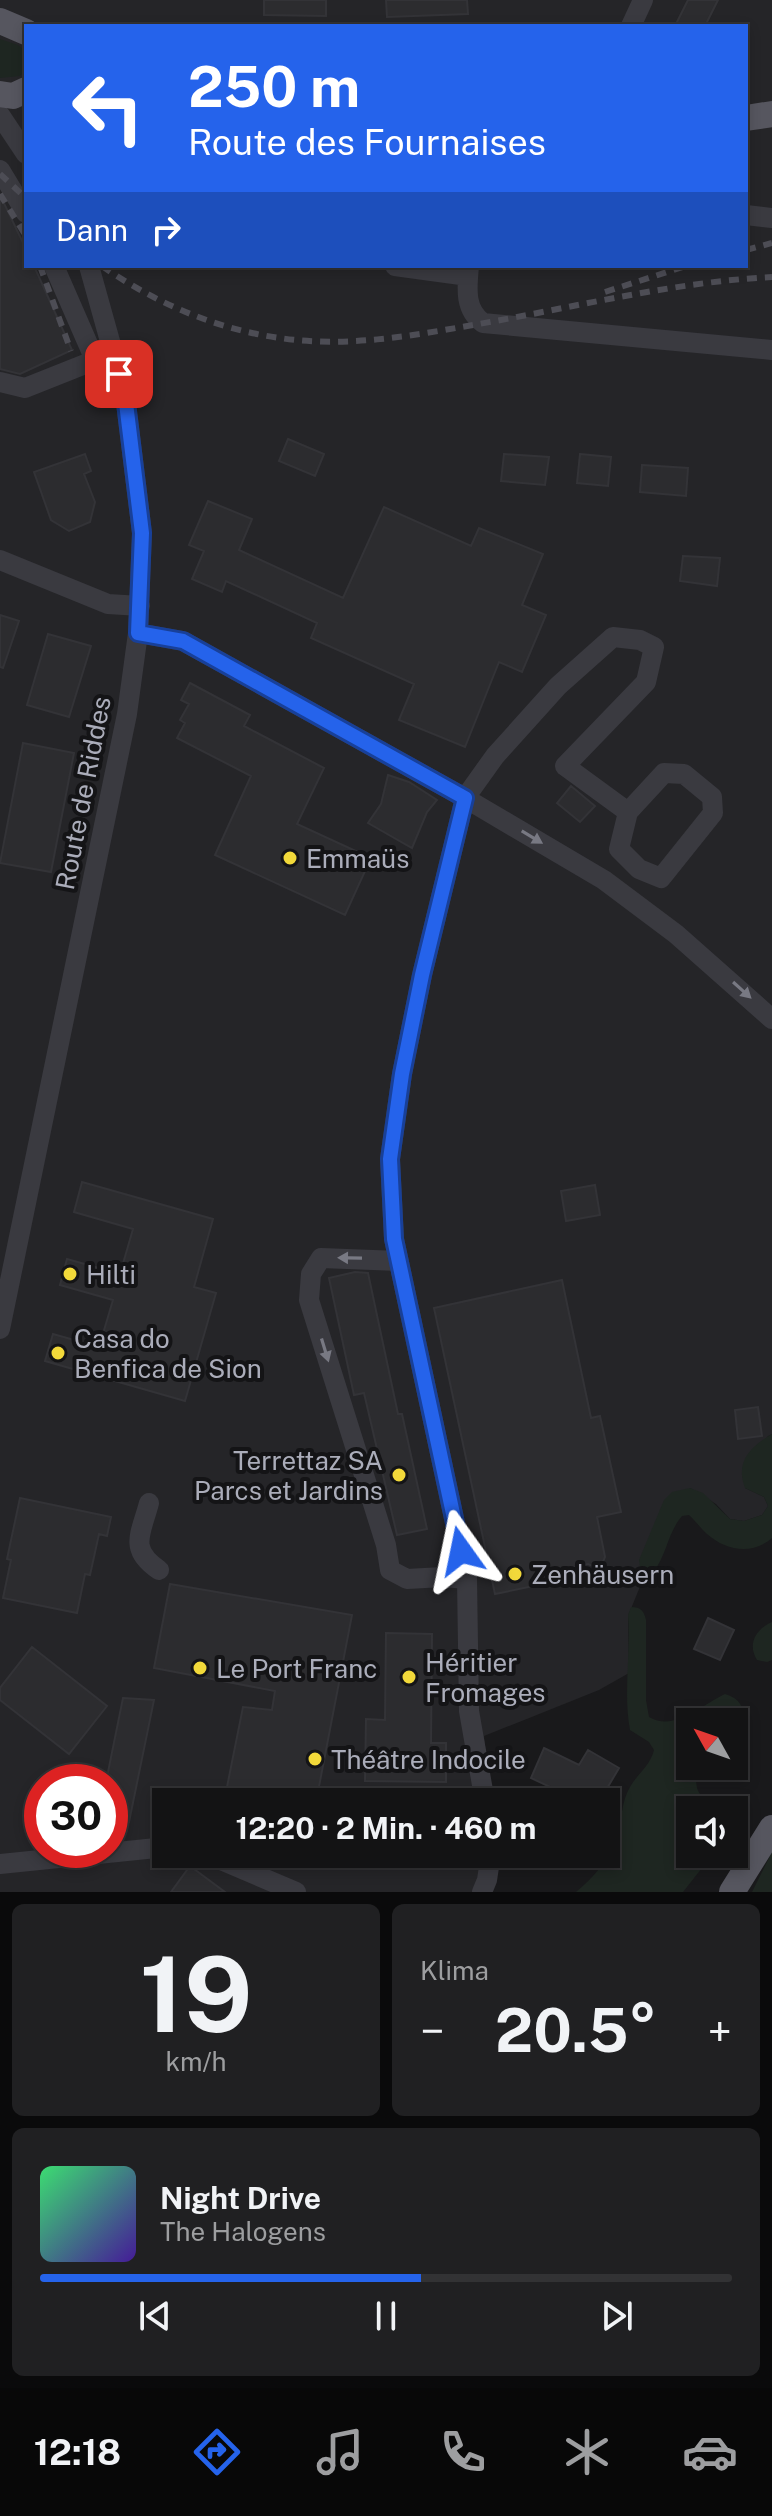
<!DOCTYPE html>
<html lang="de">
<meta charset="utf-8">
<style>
:root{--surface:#131314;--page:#202022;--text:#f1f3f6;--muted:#9d9ea0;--line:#323234;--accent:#2563eb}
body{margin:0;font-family:"Public Sans",sans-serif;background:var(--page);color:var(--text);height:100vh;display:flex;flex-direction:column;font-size:30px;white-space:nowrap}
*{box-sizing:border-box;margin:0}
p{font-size:26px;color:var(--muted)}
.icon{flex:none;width:44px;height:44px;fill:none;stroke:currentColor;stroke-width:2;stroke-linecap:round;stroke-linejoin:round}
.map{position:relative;height:1892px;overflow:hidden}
.drawer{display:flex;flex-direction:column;gap:12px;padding:12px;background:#0a0a0b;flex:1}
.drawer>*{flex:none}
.top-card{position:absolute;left:24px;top:24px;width:724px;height:244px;border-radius:0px;box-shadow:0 4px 12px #0003,0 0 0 2px var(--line);background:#2563eb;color:#fff;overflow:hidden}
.needle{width:52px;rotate:310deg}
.fabs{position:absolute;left:676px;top:1708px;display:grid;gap:16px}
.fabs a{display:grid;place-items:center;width:72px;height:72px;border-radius:0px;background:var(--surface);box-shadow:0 4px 12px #0003,0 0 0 2px var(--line);font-size:40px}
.speed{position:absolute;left:24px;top:1764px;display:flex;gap:16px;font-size:40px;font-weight:700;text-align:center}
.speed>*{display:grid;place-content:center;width:104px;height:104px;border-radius:50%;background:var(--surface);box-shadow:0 4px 12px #0003,0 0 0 2px var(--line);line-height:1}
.speed .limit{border:12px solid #d22;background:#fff;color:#111}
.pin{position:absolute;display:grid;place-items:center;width:68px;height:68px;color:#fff;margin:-34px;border-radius:16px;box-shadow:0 4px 12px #0006}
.me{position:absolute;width:88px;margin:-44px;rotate:348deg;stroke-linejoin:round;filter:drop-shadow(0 0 6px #0008)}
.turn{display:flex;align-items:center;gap:28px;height:168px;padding:0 32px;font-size:36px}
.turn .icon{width:104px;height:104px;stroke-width:2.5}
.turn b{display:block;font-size:56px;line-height:68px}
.then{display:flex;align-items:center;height:76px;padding:0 32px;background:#0003;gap:16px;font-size:30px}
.big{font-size:60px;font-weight:700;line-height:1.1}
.drawer .card{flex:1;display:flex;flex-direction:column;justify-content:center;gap:12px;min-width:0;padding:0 28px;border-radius:12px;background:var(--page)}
.drawer .dial{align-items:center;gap:0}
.dial b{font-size:104px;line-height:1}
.song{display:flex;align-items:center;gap:24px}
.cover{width:96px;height:96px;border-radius:12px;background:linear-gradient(135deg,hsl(140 70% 55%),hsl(260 70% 35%))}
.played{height:8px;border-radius:4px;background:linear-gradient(90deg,var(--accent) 55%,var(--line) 55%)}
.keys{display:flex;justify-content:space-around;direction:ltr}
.heat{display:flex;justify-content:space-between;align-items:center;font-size:44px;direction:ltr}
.drawer .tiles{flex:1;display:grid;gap:12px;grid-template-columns:1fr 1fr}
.card:last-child{grid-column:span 2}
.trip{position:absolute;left:152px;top:1788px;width:468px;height:80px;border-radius:0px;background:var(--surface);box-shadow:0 4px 12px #0003,0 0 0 2px var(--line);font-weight:700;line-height:80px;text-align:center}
.dock{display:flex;height:128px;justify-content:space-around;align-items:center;background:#080808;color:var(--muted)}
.dock .icon{width:56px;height:56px}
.dock .active{color:var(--accent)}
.dock b{font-size:36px;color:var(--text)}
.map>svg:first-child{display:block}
</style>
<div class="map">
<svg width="772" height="1892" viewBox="0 0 772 1892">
<rect width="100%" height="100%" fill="#19191b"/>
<!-- built -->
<path fill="#252528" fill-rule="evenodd" d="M0,0h772v1434l-5,3 -22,51 19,9 4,9 -6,9 -18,6 -14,-2 -14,-15 -26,-16 -50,79 6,5 -18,44 1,57 -30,17 -115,46 7,66h-325v52h331l-9,38h-488zM26,26h720v240h-720zM42,1782h68v68h-68z"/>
<!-- green -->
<path fill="#1e2621" d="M0,39l18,6 7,6v19l-5,6 -20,2z
M772,1434v104c-19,17 -46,13 -65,-4 -7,-6 -11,-13 -18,-19l-7,1c-14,16 -15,38 -28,55l-8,1 -6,-5 -1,-7 25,-60 8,-8 18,-4 13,5 27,26 14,2 18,-6 6,-9 -4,-9 -19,-9c-10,-26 5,-41 27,-54z
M631,1607c10,0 13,4 15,13v80l3,17c26,15 52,-12 76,-23 12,4 17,8 18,21l-9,10v-3h-44v44h7c-4,35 6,29 30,44h-37v44h23l-30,38h-107c17,-14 35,-34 41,-56 5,-16 4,-34 13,-49 8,-14 20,-21 24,-37l-5,-8 -19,-12c-7,-37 1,-76 -2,-115z
M772,1622v38l-5,2 -10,-2c-10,-16 -1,-31 15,-38z
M772,1852v40h-20z"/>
<!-- building -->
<path fill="#2c2c2f" stroke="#333337" stroke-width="2" d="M264,0h62v16l-62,-1z
M386,0h81l1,14 -81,3z
M688,0h30l-13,26h-30z
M0,195l26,54v17h8l38,84 -52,24 -20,-5z
M288,439l36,15 -9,22 -36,-15z
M85,454l6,17 -7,3 11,28 -5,20 -21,9 -18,-11 -17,-48z
M504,454l45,3 -4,28 -44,-4z
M580,454l31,3 -3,29 -31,-3z
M642,465l46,3 -2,28 -46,-4z
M208,501l44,18 -13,31 104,48 41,-91 87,39 8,-18 64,26 -21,51 24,10 -24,57 -23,-10 -34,85 -66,-27 15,-36 -103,-46 6,-15 -91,-42 -4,11 -30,-13 12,-28 -15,-6z
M683,556l37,2 -3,28 -37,-5z
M0,615l19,6 -16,47 -3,-1z
M48,634l43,12 -22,71 -42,-12z
M190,683l60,32 -6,11 80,42 -27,56 74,34 -26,57 -130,-60 36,-79 -74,-38 8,-15 -5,-3 9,-16 -8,-4z
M23,743l51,10 -23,119 -51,-9z
M388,775l21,7 28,18 -10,12 -15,36 -44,-25 13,-19z
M571,786l24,20 -15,16 -23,-19z
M82,1182l131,37 -19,68 22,6 -31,108 -140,-40 8,-27 46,13 14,-47 -53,-15 7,-26 53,15 13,-45 -59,-17z
M595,1185l5,30 -34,6 -5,-30z
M355,1272l13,1 30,141h4l25,115 -30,6 -33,-142 -10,2 -25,-117z
M562,1280l29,138 9,-2 21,96 -24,5 8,40 -5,12 -12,-5 -27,6 2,10 -68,14 -61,-286z
M758,1407l4,29 -24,3 -3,-29z
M20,1498l91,19 -4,19 -8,-2 -9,41 -5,-1 -8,39 -74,-15 8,-38 -4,-1z
M170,1584l182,31 -36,187h-92l19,-95 29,3 3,-19 -121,-23z
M708,1618l26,12 -14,30 -26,-11z
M386,1633l46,1 -1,109h15v39l-81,-1 1,-62 19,1z
M32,1647l75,59 -38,48 -69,-54v-12z
M123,1698l31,2 -25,122 -19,-3v-37h-4z
M544,1748l35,17 9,-15 31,18 -20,34h-26l-12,-7 2,-2 -32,-15z
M190,1866l35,26h-54z"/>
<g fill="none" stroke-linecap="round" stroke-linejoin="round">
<!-- minor -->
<path stroke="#3a3a40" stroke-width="20" d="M631,26l12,-26
M0,115l26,39
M0,170l26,43
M746,215l26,3
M54,266l41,94
M395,266l73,10
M469,266c-2,22 -5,43 14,57l289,27
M0,382l25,6 88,-35
M0,560l108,44 32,2
M138,633l45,8 282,157 139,82 72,54 96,85
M399,1261l-78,-3 -10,16 -2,26 77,245 4,25 17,9 36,-2 24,2
M0,1329l127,-615 11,-81 4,-100 -17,-138 -36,-129
M149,1503c-8,31 -21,46 10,67
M485,1802l-16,-91 -2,-132 -73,-340 -4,-80 12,-85 20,-99 43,-177 30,-42 63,-70 55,-49 27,3 14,7 -8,35 -81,84 63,46 36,-39 20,1 28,23 1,16 -52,65 -22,-9 -20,-20 9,-37
M207,1854l89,38
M0,1864l166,-17
M482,1892l5,-12 4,-26"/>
<!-- major -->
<path stroke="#56565f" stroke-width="26" d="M0,21l26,11
M0,94l13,2 13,-6
M746,118l26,-4
M732,1892l40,-64"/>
<!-- rail -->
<path stroke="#4d4d55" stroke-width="6" stroke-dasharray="10 8" stroke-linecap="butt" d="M0,174l26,24
M0,194l26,42
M746,250l26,-7
M40,266l31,85
M102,266c53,37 114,63 178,72 64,10 131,-2 193,-13 99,-17 199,-43 299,-48
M605,292l81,-26"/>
</g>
<!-- one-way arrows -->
<defs><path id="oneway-solid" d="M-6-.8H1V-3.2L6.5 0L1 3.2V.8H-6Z" transform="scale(2)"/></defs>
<g fill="#787983">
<use href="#oneway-solid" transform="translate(532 837) rotate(31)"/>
<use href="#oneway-solid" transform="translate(742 990) rotate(42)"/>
<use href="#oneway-solid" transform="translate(350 1258) rotate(-179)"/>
<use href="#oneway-solid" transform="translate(325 1350) rotate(73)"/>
</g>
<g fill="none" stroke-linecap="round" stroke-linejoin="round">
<defs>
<path id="route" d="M119,374l6,21 17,138 -4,100 45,8 282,157 -43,177 -20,99 -12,85 4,80 67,312"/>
</defs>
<!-- route casing -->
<use href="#route" stroke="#184099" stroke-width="20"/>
<!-- route -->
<use href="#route" stroke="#2563eb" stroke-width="14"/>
</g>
<!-- markers -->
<g fill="#f2d93a" stroke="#141416" stroke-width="3">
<circle cx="290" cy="858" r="8"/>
<circle cx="70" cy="1274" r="8"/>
<circle cx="58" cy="1353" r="8"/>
<circle cx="399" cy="1475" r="8"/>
<circle cx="515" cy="1574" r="8"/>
<circle cx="200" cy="1668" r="8"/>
<circle cx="409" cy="1677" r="8"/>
<circle cx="315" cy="1759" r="8"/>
</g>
<g text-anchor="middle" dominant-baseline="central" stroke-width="8" stroke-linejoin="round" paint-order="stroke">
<!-- street labels -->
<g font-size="26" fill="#abadba" stroke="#141416">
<text transform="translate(83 793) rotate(-79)">Route de Riddes</text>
</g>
<!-- poi labels -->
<g font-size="26" fill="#abadba" stroke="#141416" text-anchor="start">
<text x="306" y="858">Emmaüs</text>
<text x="86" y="1274">Hilti</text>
<text x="74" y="1338">Casa do<tspan x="74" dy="30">Benfica de Sion</tspan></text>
<text x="383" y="1460" text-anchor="end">Terrettaz SA<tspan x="383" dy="30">Parcs et Jardins</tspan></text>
<text x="531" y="1574">Zenhäusern</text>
<text x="425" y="1662">Héritier<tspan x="425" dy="30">Fromages</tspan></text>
<text x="216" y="1668">Le Port Franc</text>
<text x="331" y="1759">Théâtre Indocile</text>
</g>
</g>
</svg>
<div class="fabs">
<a><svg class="needle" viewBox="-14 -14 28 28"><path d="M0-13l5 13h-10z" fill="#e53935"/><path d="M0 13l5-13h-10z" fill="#9d9ea0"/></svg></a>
<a><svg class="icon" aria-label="sound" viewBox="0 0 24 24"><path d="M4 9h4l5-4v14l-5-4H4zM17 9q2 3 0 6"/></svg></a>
</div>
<div class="speed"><div class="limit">30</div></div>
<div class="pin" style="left:119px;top:374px;background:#d93025"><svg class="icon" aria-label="arrive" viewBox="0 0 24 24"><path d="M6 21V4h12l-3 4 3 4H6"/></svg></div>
<svg class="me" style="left:461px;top:1551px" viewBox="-20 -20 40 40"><path d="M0-17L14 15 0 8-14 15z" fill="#2563eb" stroke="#fff" stroke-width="4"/></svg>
<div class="trip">12:20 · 2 Min. · 460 m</div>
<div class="top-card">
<div class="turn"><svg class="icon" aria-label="left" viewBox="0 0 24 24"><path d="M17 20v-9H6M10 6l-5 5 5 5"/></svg><div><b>250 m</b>Route des Fournaises</div></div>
<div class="then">Dann<svg class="icon" aria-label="right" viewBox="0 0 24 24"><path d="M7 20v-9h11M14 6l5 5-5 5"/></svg></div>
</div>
</div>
<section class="drawer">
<div class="tiles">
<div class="card dial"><b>19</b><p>km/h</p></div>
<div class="card"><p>Klima</p>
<div class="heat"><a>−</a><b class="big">20.5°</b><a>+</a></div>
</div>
<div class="card">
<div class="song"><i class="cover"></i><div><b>Night Drive</b><p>The Halogens</p></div></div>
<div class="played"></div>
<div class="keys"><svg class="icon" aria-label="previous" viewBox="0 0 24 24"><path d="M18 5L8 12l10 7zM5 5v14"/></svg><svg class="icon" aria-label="pause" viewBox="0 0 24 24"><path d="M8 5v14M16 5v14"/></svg><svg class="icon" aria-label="next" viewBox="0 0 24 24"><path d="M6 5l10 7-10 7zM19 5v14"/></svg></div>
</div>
</div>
</section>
<nav class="dock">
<b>12:18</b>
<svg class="icon active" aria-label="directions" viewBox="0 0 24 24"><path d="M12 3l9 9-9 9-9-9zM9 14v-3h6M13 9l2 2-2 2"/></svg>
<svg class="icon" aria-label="music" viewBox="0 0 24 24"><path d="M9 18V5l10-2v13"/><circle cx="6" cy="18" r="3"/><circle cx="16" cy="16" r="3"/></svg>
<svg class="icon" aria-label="phone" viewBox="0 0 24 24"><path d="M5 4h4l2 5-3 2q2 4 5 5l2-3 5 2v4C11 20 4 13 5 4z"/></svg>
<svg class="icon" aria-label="climate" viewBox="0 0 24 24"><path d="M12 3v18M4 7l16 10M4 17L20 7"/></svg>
<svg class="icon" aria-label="car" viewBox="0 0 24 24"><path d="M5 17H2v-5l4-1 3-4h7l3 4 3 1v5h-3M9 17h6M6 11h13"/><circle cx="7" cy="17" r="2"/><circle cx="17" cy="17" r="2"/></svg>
</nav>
